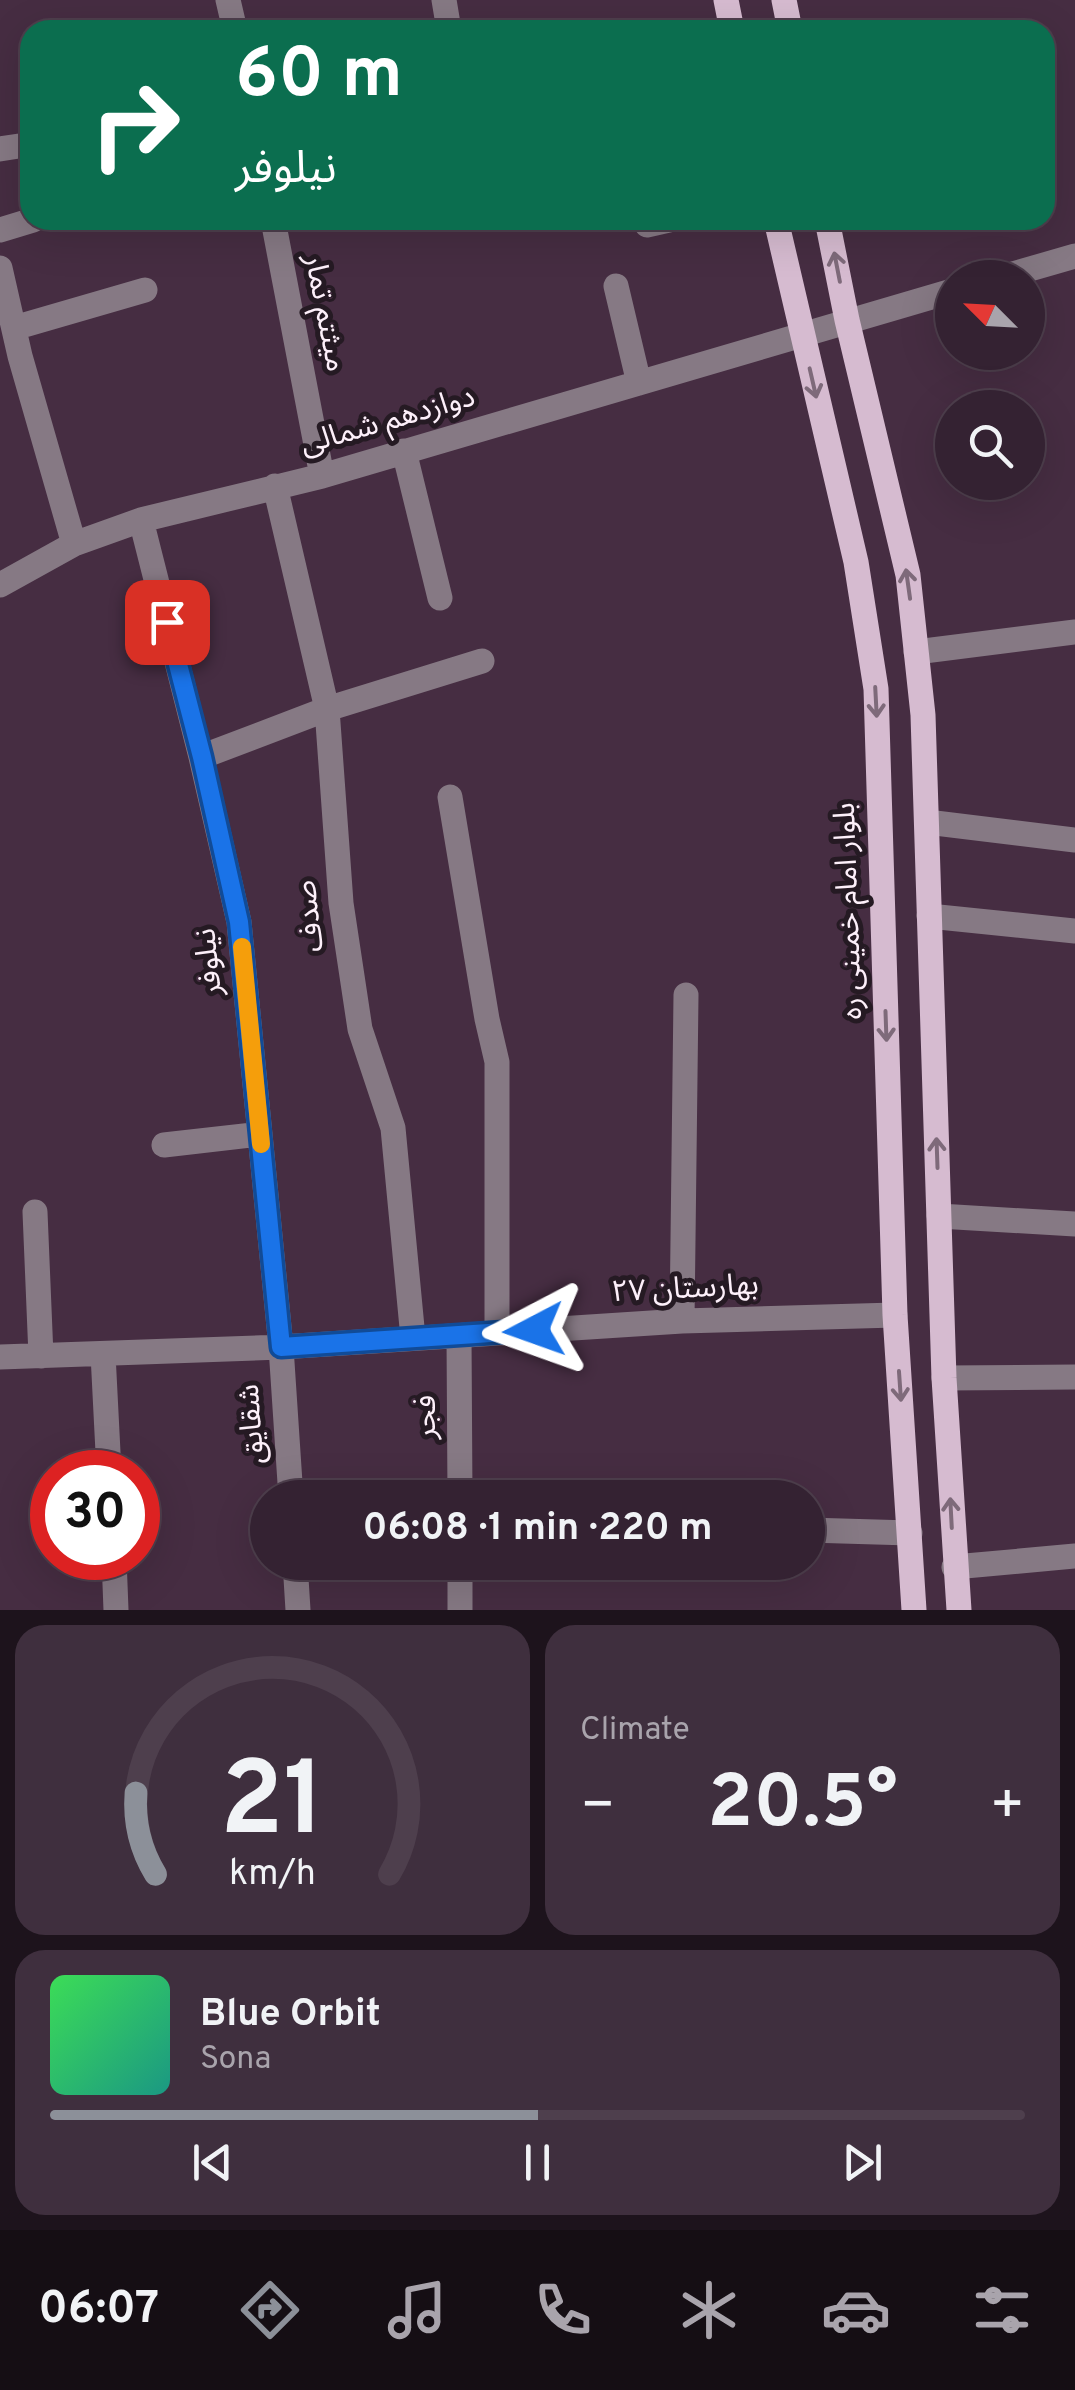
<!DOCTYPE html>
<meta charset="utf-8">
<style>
:root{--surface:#342232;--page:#3f2f3e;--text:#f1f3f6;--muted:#a9a4ac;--line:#4e3f4d;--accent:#8c9099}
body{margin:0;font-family:Overpass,"Noto Sans Arabic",sans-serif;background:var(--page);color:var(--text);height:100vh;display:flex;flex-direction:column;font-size:38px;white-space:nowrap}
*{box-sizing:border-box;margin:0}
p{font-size:32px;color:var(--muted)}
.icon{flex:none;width:55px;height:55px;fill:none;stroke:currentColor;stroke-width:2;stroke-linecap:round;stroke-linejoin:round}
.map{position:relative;height:1610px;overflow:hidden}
.drawer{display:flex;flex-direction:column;gap:15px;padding:15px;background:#1d131c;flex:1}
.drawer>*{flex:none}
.guide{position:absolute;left:20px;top:20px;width:1035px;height:210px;border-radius:30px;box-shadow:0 10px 40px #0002,0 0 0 2px var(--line);background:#0b6e4f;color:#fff;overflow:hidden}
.needle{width:65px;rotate:294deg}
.buttons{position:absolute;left:935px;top:260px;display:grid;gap:20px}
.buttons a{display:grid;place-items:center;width:110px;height:110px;border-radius:50%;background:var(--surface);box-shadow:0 10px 40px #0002,0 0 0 2px var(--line);font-size:50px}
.speed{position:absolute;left:30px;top:1450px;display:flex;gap:20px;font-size:50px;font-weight:700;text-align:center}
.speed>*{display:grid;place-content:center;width:130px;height:130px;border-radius:50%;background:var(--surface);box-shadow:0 10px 40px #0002,0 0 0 2px var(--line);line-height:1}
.speed .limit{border:15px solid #d22;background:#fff;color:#111}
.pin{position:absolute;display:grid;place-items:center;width:85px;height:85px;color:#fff;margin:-42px;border-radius:20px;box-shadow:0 5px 15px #0006}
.me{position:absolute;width:110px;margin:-55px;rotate:266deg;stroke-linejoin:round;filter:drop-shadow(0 0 8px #0008)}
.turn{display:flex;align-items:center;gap:35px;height:210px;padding:0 50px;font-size:45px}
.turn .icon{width:130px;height:130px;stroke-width:2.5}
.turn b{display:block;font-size:70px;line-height:85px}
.big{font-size:75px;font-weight:700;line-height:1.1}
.drawer .card{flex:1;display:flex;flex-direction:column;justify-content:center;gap:15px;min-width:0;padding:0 35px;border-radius:30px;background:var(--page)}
.drawer .dial{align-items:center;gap:0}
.dial svg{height:260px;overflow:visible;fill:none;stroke:var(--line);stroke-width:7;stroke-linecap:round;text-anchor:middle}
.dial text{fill:var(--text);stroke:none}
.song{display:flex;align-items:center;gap:30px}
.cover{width:120px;height:120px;border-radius:15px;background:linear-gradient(135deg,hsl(130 70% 55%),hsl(170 70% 35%))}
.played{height:10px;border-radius:5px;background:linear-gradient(90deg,var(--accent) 50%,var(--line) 50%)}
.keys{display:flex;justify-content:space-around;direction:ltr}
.heat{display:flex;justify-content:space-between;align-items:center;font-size:55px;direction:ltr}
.drawer .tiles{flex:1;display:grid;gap:15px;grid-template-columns:1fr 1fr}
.card:last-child{grid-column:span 2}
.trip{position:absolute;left:250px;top:1480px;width:575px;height:100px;border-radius:50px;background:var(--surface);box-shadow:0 10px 40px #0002,0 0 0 2px var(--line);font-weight:700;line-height:100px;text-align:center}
.tab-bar{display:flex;height:160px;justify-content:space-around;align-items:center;background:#150e14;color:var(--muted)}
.tab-bar .icon{width:70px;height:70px}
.tab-bar .active{color:var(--accent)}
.tab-bar b{font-size:45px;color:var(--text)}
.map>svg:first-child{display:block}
</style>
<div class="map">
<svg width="1075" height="1610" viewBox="0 0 1075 1610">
<rect width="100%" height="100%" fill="#462d42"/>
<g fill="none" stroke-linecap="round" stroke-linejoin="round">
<!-- minor -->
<path stroke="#867984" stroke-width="25" d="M228,0l7,30
M444,0l5,30
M0,149l19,-3
M273,220l49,256
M647,225l22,-5
M0,230l33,-10
M0,268l20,88 54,188
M999,278l76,-22
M616,286l23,97
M14,328l131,-38
M404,451l36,147
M275,486l52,223 14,194 19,126 33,99 20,210
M141,520l60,237 38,165 42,425 10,151
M0,585l74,-41 67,-24 181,-44 630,-185
M916,652l159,-20
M201,757l126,-48 155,-48
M450,797l37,222 10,43v271
M927,822l148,18
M929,916l146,15
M164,1145l96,-11
M35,1212l6,144
M939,1216l136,8
M682,1321l4,-326
M459,1336l1,162
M103,1354l6,118
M0,1357l281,-10 401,-26 213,-6
M944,1378l131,-1
M808,1530l102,3
M114,1558l2,52
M295,1562l3,48
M460,1562v48
M954,1567l121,-11"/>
<!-- major -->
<path stroke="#d6bbd0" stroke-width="25" d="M726,0l6,30
M784,0l6,30
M776,220l80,342 20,127 19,626 19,295
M827,220l20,100 61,255 15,140 21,663 15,232"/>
</g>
<!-- one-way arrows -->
<defs><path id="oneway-shaft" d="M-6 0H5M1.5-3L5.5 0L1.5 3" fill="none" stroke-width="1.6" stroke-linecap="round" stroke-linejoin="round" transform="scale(2.5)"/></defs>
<g stroke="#7e6a7a">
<use href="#oneway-shaft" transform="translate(837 267) rotate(-101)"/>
<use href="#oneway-shaft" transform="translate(813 383) rotate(77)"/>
<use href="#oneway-shaft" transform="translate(908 584) rotate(-98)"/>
<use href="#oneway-shaft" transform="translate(876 702) rotate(87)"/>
<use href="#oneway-shaft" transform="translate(886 1026) rotate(88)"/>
<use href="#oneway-shaft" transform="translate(937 1153) rotate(-92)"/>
<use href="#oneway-shaft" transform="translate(900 1386) rotate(86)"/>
<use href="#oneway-shaft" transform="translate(951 1513) rotate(-93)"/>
</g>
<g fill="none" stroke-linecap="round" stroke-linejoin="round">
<defs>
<path id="route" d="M167,622l35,135 37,165 42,425 253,-17"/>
</defs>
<!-- route casing -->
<use href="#route" stroke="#114b97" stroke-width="25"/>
<!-- route -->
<use href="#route" stroke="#1a73e8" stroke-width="18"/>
<!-- slow -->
<path stroke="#f59e0b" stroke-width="18" d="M242,947l19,197"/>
</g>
<g text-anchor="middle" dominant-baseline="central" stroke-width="10" stroke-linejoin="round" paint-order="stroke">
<!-- street labels -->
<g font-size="30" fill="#fdf0fa" stroke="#251a23">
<text transform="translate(324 313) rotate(79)">میثتم تمار</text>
<text transform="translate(388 422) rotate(-16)">دوازدهم شمالی</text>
<text transform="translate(850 911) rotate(-92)">بلوار امام خمینی ره</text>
<text transform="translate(311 916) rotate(-97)">صدف</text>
<text transform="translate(210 962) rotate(-96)">نیلوفر</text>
<text transform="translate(685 1290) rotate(-3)">بهارستان ۲۷</text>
<text transform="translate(427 1417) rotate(-90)">فجر</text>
<text transform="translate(253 1424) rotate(-94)">شقایق</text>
</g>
</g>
</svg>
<div class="buttons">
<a><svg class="needle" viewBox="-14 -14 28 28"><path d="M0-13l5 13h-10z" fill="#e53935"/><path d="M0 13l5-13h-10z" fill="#a9a4ac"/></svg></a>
<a><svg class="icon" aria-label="search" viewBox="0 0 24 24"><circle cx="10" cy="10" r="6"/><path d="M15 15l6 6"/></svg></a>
</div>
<div class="speed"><div class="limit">30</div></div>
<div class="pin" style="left:167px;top:622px;background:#d93025"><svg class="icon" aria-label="arrive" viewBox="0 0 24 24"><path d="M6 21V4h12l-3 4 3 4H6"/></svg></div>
<svg class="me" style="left:534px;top:1330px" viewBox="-20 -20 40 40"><path d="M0-17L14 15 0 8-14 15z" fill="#1a73e8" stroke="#fff" stroke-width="4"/></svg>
<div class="trip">06:08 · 1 min · 220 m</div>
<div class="guide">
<div class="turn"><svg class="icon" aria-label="right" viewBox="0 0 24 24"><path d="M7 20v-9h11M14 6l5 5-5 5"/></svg><div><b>60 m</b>نیلوفر</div></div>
</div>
</div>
<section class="drawer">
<div class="tiles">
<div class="card dial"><svg viewBox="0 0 100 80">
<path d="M14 69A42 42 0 1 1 86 69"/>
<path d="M14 69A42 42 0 0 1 8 44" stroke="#8c9099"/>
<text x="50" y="56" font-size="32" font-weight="700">21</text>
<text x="50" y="72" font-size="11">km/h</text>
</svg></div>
<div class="card"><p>Climate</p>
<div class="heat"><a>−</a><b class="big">20.5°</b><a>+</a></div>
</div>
<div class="card">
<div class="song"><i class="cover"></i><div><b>Blue Orbit</b><p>Sona</p></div></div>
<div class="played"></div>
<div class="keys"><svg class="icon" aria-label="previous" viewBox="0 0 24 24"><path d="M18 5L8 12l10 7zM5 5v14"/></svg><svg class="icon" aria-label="pause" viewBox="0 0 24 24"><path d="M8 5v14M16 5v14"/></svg><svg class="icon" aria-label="next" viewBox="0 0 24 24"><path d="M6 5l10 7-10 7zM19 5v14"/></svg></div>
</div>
</div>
</section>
<nav class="tab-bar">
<b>06:07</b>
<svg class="icon active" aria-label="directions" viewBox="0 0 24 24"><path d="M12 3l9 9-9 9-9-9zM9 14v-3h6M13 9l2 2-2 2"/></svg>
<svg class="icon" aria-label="music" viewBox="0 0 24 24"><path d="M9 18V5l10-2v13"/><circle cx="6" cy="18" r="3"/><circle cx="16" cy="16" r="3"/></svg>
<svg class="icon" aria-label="phone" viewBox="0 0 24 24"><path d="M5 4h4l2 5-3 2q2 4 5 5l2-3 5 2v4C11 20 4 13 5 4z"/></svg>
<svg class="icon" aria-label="climate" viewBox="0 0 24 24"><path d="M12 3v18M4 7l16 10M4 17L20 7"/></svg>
<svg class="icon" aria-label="car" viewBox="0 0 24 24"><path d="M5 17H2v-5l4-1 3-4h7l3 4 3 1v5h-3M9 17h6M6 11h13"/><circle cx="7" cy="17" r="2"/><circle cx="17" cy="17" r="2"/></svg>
<svg class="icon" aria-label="filters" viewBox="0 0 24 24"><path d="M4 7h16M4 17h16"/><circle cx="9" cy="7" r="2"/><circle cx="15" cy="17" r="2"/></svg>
</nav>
